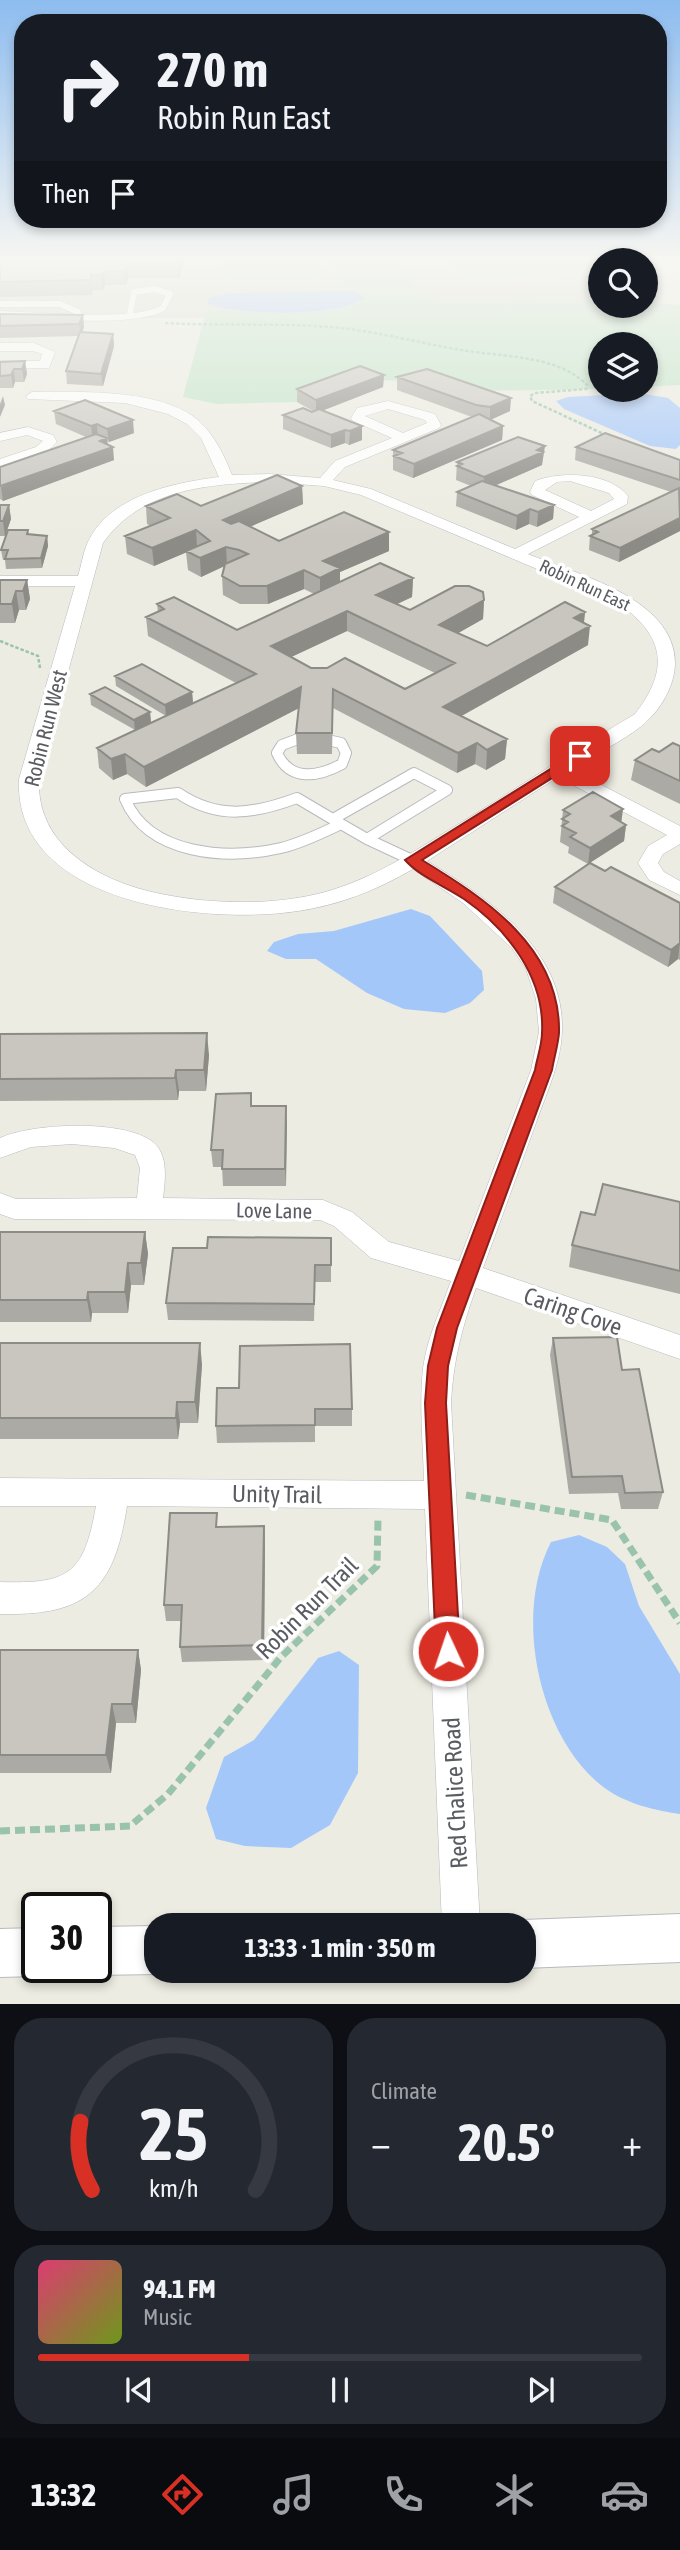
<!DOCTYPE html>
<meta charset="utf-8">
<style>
:root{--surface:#171b24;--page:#242831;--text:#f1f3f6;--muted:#9ea1a6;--line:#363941;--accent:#d93025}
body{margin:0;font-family:"Asap Condensed",sans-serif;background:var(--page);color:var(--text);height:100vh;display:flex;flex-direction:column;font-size:26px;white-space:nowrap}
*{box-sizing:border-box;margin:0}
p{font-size:23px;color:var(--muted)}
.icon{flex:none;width:38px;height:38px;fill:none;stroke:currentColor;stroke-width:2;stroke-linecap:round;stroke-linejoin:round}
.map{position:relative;height:2004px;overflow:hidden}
.sheet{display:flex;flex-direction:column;gap:14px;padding:14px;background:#0d0f14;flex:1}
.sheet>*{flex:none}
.top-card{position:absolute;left:14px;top:14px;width:653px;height:214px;border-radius:28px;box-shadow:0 4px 10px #0003;background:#171b24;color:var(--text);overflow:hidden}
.fabs{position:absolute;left:588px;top:248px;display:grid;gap:14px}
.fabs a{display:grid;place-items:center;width:70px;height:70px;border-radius:50%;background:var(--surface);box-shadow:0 4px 10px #0003;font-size:35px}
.speed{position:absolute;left:21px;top:1892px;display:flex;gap:14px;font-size:35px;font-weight:700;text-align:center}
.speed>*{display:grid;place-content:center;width:91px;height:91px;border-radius:50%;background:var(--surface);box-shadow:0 4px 10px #0003;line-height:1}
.speed .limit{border:4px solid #111;border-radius:10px;background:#fff;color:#111}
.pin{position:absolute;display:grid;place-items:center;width:60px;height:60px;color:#fff;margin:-30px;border-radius:14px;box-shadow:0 4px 10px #0006}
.me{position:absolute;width:77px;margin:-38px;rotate:357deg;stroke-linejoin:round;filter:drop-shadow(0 0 5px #0008)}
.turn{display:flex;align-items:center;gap:24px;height:147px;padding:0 28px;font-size:32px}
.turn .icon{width:91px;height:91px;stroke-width:2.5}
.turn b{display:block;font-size:49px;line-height:60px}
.then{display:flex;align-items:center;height:66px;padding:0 28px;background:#0003;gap:14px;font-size:26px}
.big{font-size:52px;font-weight:700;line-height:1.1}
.sheet .widget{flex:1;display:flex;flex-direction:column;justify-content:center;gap:10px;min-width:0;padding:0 24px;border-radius:28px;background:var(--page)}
.sheet .dial{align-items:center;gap:0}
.dial svg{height:182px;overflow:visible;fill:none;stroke:var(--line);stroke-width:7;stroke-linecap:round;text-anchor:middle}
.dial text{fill:var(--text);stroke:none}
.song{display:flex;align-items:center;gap:21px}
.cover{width:84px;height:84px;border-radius:10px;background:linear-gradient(135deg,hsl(340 70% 55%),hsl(80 70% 35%))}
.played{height:7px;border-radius:4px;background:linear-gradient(90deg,var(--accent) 35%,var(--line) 35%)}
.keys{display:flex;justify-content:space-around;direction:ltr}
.heat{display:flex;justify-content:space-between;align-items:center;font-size:38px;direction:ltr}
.sheet .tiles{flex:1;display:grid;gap:14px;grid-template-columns:1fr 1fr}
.widget:last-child{grid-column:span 2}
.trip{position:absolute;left:144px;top:1913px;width:392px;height:70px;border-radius:28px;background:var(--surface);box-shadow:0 4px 10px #0003;font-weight:700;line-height:70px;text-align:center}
.dock{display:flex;height:112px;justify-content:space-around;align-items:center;background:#090b0e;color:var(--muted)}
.dock .icon{width:49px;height:49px}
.dock .current{color:var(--accent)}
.dock b{font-size:32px;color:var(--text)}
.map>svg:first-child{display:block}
</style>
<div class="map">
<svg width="680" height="2004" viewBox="0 0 680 2004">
<rect width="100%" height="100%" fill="#ecece2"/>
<!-- education -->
<path fill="#dcdbd0" d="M0,257h637l2,4h-39v45h46v-32l20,38 -666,8z"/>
<!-- green -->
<path fill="#bfe3c5" d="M223,257h90l11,13 -6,8h-92l-7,-2z
M325,257h67l30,36 15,9 163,-1v5h46v-4l34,3v80l-34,2v-42h-46v44l-123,2 -50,-9 -67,-3 -63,23 -80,2 -34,-7 23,-86 139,-4 20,-9z
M446,257h148c-23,24 -99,20 -131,20z"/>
<!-- water -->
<path fill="#a4c7fa" d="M345,291h11l9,7c-30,20 -123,17 -157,6v-6l21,-5z
M639,393l29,5 12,10v37l-4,4 -26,-3 -86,-37 -8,-8 12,-4z
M411,909l19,7 52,55 2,19 -14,13 -25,10 -41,-4 -37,-16 -51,-34h-30l-19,-8 7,-9 24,-8 36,-3z
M579,1535l28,12 18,17 14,42 41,68v140c-29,-4 -61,-12 -84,-33 -59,-53 -82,-168 -45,-239z
M339,1651l20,14 -1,108 -28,52 -39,23 -46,-2 -29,-7 -10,-31 18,-51 30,-17 64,-82z"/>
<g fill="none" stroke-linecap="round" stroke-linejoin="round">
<defs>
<path id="service-far1" d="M0,304h60l18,8
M0,314c35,1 135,11 163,-6l7,-14 -15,-5 -21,3 -4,22"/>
<path id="service" d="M298,739l-16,6 -5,8c13,29 41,24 65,11l4,-11 -5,-10 -9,-2
M178,793c40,27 76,21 119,5l44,26c-19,9 -39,19 -60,24 -53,12 -132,8 -156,-49z
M333,819l81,-46 33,17 -80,49 -26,-15
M367,839l45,21"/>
<path id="minor" d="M0,343h34l21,9 -6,16 -49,1v-8h40l2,-7 -9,-3h-33z
M32,392c47,0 130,-4 167,29 16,15 25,34 33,54l37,-1 51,4 15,-17 57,-23 -39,-17 -2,-3 6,-10 31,-7 47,13 6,11 -2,3 -94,39 -12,13 38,9 144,60 64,-32 -47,-22 -2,-3 5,-11c26,-10 74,-9 93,15l-1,8 -99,50c48,20 147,44 147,109 0,20 -12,43 -27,57 -15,16 -56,36 -77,49l109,57v18l-17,10 -5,9 6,9 16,9v14l-31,-15 -11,-17 10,-17 19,-11 -109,-58 -131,84c62,38 138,88 135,171 -1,31 -16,62 -26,91 -18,49 -35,97 -53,145l197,67v24l-204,-71c-14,39 -23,74 -25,115l29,522h-38l-17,-416 -298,-3c-13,85 -41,110 -127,108v-32c68,2 84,-7 96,-76h-96v-28l424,3c-1,-38 -5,-76 -1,-113 4,-30 18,-59 28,-87l-80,-23 -37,-32 -14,-6 -306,-1 -14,-5v-21l16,6 121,-1 3,-30 -5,-13 -21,-7 -42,-4 -41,3 -31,11v-20c32,-15 124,-19 153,4 16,13 12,39 10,56l160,2 29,12 37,30 70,19 72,-191 8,-38 -3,-33 -10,-30 -14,-21 -49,-45 -50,-34c-36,21 -74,36 -115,42 -90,14 -285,-6 -279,-132l56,-193h-75v-10h78c3,-10 5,-22 9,-32 21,-48 85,-61 132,-67l-18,-39 -14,-14 -19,-10 -43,-11 -97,-4 -2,-3zM388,409l37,11 2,3 -24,10 -38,-17zM570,481l39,12 5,6 -23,12 -46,-21 12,-8zM269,482l55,4 37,9 257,108c47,33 52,66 17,111 -63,37 -123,78 -186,116 -37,23 -75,47 -117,60 -43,13 -89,14 -132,10 -34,-4 -67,-10 -98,-26 -38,-20 -65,-50 -63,-95l64,-236c38,-54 105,-59 166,-61z
M28,427l25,8 4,7 -11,11 -46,15v-9l36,-12 7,-6 -16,-6 -27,6v-8z"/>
<path id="tertiary" d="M680,1914v48l-157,6v-43h-11l11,-5z
M156,1926v44h8l-8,4 -60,1 -17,-7 17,-1v-40z
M37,1928v39l17,2 -17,7 -37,1v-48z"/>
</defs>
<!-- service-far1 casing -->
<use href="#service-far1" stroke="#b9bac0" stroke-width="7"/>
<!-- service casing -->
<use href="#service" stroke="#b9bac0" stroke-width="12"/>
<!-- minor casing -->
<use href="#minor" stroke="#b9bac0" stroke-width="1"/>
<!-- tertiary casing -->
<use href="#tertiary" stroke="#b9bac0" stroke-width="2"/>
<!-- path-far1 -->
<path stroke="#99c3ac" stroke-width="2.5" stroke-dasharray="3.5 2" stroke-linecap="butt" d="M165,323c55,3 111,0 166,4 47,4 91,17 137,24 39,6 92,5 120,35l-2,3 -51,4 -5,3 2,5 74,34
M0,641l38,15 2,12"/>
<!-- path -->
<path stroke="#99c3ac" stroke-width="7" stroke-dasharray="10 5" stroke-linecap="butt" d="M466,1495l146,25 68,103
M0,1831l130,-5 38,-32 113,-137 96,-91 1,-47"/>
<!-- service-far1 -->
<use href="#service-far1" stroke="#fff" stroke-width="6"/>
<!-- service -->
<use href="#service" stroke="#fff" stroke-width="10"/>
<!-- minor -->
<use href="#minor" fill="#fff" fill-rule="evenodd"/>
<!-- tertiary -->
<use href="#tertiary" fill="#fff" fill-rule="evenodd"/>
</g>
<!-- wall -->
<path fill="#acaaa4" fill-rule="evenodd" d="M0,257h185l-6,21h-51l-2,7h-21l-2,5h-10l-1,5 -92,2z
M0,314l83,1 1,12 -2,5 31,2 1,12 -11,40 -36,-2 -1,-13 12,-35 -78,2z
M25,361l2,13 -3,8h-9l-2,6h-13v-26z
M384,375l-1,12 -61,24 40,15v14l-13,5 -4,-2 -14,5 -48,-19v-14l30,-4 -16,-9v-13z
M397,377l113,34 -20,9 13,6 -1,14 -89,38 -20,-8v-20l79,-33 -75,-27z
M54,411l80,22 -25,9 -2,-1 7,19 -111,41 -3,-2v-32l86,-30 -30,-13z
M576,447l104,13v71l-61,31 -30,-12 1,-14 2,-1v-6l79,-37 -96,-32z
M543,460l-1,1v4l-46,20 58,20 -1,14 -16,8 -8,-3 -13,6 -60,-24 1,-14 14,-6 -15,-6 1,-18z
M302,486l1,18 -52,22 28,15 110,-9v19l-49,21v10l73,-4 -1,19 -15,7 13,6 74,-10 -1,19 -25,14 29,13 98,-34 -1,11 4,22 -127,71 46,23 -2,20 -19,11 -11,-6 -18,9 -124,-65 -1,46h-35l-1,-21 3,-25 -153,79 -19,-13 -14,6 -14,-12 -2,-20 38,-18 -44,-25 -1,-11 60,18 1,11 85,-40 -88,-47 -2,-19 12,-5 -1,-8 80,26 77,-36 -10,-5 -36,15h-28l-17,-9 -1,-19 2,-10 -23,11 -13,-7 -2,-18 -32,14 -27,-12 -2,-18 26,-10 -4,-2 -1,-18h55zM347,631l88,42 -30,16 -94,-21 -20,-11z
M0,505h9l2,14 -6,17h-5z
M28,530l1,4 18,2 1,10 -6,22 -36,1 -1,-9h-2l-2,-10z
M0,580h27l3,19 -4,11h-7l-4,13h-15z
M115,676l77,16 1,11 -27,13 -50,-30z
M680,746v58l-49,-24 4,-20z
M563,810l58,12 5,3 -2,16 -36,23 -20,-11 1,-6 -9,-5z
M605,871l75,32v57l-2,-1 -10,8 -115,-64 2,-16z
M0,1034l209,21 -3,36h-27l-1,9 -178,1z
M251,1093l1,13h34v80h-63l-1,-19h-9l-2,-17z
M680,1202v92l-111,-27 3,-22 23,-30z
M0,1232h145l3,22 -4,31h-13l-3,28h-36l-1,9h-91z
M331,1238v44h-16l-1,39 -146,-1 -2,-17 41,-55z
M553,1338l69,32 41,122 -5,17h-37l-3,-16 -49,1 -19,-139z
M0,1343l202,21 -4,59h-18l-2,16h-178z
M217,1388l135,21v17h-37v16l-98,1 -1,-17z
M264,1526l1,17 -1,117 -82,2 -2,-15 1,-26h-15l-2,-16 54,-78z
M0,1650h138l3,20 -5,53h-20l-5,50h-111z"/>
<!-- shaded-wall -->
<path fill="#8c8b86" d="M180,257h5l-6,21 -1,-15z
M127,264l1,14 -2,7 -2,-14z
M104,271l1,14 -2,5 -2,-15z
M83,315l1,12 -3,9 -2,-12z
M113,334l1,12 -11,40 -2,-12z
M25,361l2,13 -3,8 -2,-13z
M14,369l1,13 -2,6 -2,-13z
M384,375l-1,12 -67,26v-13z
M3,396l2,9 -5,12v-13z
M511,398l-1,13 -20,9v-13z
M133,420l1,13 -25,9 -2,-13z
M97,424l1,14 -5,2 -2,-14z
M362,426v14l-13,5 1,-14z
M503,426l-1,14 -89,38 1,-14z
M345,430v13l-14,5v-13z
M107,438l1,10 5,-1 1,13 -111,41 -2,-14z
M545,446l-3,19 -59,26 1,-14z
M302,486l1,18 -79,34 -1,-18z
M9,505l2,14 -6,17 -2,-15z
M554,505l-1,14 -16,8 1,-15z
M530,509l-1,15 -13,6 1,-14z
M680,518v13l-61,31 1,-14z
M196,530l1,18 -43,18 -2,-18z
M389,532v19l-49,21v15l-20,10v-19l3,-17z
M47,536l1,10 -6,22 -1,-10z
M226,547l1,18 -26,12 -1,-19z
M304,570v19l-36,15 -1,-18z
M413,578l-1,19 -36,17v-19z
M27,580l3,19 -4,11 -3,-19z
M16,591l3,19 -4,13 -3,-19z
M484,600l-1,19 -44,25v-19z
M347,611v20l-75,35 -1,-20z
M585,612l-2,18 7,-4 -2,19 -146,82 1,-20 131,-89z
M301,687v20l-155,80 -2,-20z
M192,692l1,11 -27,13 -1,-11z
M150,712l1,11 -16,8 -1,-11z
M507,739l-2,20 -19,11 1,-20z
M477,743l-2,21 -18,9 1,-20z
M125,754l2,20 -14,6 -2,-21z
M623,809l-2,16 -10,-9z
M626,825l-2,16 -36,23 2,-16z
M680,943l-2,16 -10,8 3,-17z
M207,1033l2,22 -3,36 -2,-21z
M176,1070l3,21 -1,9 -3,-22z
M286,1106l1,17 -1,63 -1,-17z
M145,1232l3,22 -4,31 -3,-22z
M128,1263l3,22 -3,28 -3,-21z
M88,1292l4,21 -1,9 -4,-22z
M200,1343l2,21 -4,59 -3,-21z
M177,1402l3,21 -2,16 -2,-21z
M264,1526l1,17 -1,117 -2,-15z
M138,1650l3,20 -5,53 -4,-19z
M112,1704l4,19 -5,50 -5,-18z"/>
<!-- building -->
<path fill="#c8c6bf" stroke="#8c8b86" stroke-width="2" fill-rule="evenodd" d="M0,257h180l-2,6 -51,1 -3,7h-20l-3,4h-10v5l-91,2z
M0,314l83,1 -4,9 -79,2z
M80,332l33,2 -12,40 -35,-3z
M25,361l-3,8h-8l-3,6 -11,1v-14z
M360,366l24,9 -68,25 -19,-11z
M427,369l84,29 -21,9 -14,-2 -79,-28z
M85,400l48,20 -26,9 -10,-5 -6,2 -37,-15z
M303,408l9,4 7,-3 43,17 -12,5 -5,-1 -14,5 -48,-20z
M479,414l24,12 -89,38 -20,-8 8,-3 -9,-3z
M605,433l75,27v20l-104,-33z
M96,434l11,4 -7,3 13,6 -113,39v-19z
M518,437l27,9 -8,4 6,2 -59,25 -27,-11 5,-2 -5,-2z
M277,475l25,11 -79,34 8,4 8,-3 40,20 65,-29 45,20 -66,29 17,7 -20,10 -16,-8 -37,16h-27l-18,-10 3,-12 23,-10 -9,-4 -13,-3 -26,11 -14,-7 24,-10 -14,-11 -44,18 -27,-12 45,-18 -24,-12 31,-12 24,12z
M482,481l72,24 -16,7 -8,-3 -13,7 -60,-24z
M679,488l1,30 -60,30 -30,-12 8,-4 -6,-3z
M0,505h9l-6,16h-3z
M8,530h20l-1,4 20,2 -6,22 -36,1 3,-9h-7z
M380,563l33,15 -37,17 34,15 45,-24h14l14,6 1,8 -45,25 48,21 78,-44 20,10 -11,6 16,8 -147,81 64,32 -20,11 -10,-7 -19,10 -125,-64 -1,44h-36l5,-46 -157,80 -19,-13 -14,5 -14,-11 159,-74 -110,-57 18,-8 -7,-5 17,-7 63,33zM347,611l108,52 -50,26 -60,-31 -18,10h-16l-40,-22z
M0,580h27l-4,11h-7l-4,13h-12z
M142,664l50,28 -27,13 -50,-29z
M105,687l45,25 -16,8 -44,-26z
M673,743l7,3v35l-45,-21 17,-11 7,3z
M593,792l30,17 -12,7 15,9 -36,23 -20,-11 6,-4 -14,-7 6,-4 -6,-3 8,-5 -7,-4z
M590,863l15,8 6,-4 69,36v40l-9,7 -116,-63z
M207,1033l-3,37h-28l-1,8 -175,1v-45z
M251,1093v13h35l-1,63h-63l1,-19h-12l5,-56z
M603,1184l77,18v69l-108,-26 9,-33 14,3z
M0,1232h145l-4,31h-13l-3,29h-37l-1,8h-87z
M208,1237l123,1v27h-16l-1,39 -148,-1 7,-55h34z
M617,1337l5,33 17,-1 24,123 -38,1 -3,-17 -50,1 -19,-139z
M0,1343h200l-5,59h-18l-1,16h-176z
M350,1344l2,65h-37v16l-99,1 1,-38h22l1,-42z
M170,1513h47l-1,14 48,-1 -2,119 -82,2 2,-42h-18z
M0,1650h138l-6,54h-20l-6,51h-106z"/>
<!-- sky -->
<linearGradient id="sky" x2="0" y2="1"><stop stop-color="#8dbcef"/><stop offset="0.48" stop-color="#f6f6f2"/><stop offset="1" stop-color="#f6f6f2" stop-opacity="0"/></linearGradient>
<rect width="680" height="537" fill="url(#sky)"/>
<!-- route -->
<path fill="#d93025" stroke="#8d1f18" stroke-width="2" d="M576,753l11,3 -165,104c64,39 139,88 137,173 -1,12 -5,25 -7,37l-95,258 -9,38 -2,37 14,248 -4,8 -8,4 -8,-4 -4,-8 -11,-248 3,-37 9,-38 98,-258c2,-12 7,-25 7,-37 3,-56 -35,-104 -78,-134 -19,-13 -44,-22 -59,-39z"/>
<g text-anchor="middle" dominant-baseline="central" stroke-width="7" stroke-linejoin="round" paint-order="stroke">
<!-- far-street labels -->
<g font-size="18" fill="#5a5c62" stroke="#fff">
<text transform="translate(585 585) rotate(25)">Robin Run East</text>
</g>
<!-- street labels -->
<g font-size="21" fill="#5a5c62" stroke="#fff">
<text transform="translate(45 728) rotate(-76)">Robin Run West</text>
<text transform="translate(274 1210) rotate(1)">Love Lane</text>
</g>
<!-- near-street labels -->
<g font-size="24" fill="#5a5c62" stroke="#fff">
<text transform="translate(573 1311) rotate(19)">Caring Cove</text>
<text transform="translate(277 1494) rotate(1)">Unity Trail</text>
<text transform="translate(307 1608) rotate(-45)">Robin Run Trail</text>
<text transform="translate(455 1793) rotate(-93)">Red Chalice Road</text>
</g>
</g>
</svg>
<div class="fabs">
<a><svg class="icon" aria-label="search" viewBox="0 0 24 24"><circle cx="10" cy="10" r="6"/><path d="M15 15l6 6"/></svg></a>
<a><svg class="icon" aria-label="layers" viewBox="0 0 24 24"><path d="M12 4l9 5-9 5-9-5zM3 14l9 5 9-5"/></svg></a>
</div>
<div class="speed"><div class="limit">30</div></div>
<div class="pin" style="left:580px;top:756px;background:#d93025"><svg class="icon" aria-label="arrive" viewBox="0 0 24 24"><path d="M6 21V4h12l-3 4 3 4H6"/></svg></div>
<svg class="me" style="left:448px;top:1651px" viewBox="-20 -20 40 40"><circle r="17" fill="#d93025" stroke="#fff" stroke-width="3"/><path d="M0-11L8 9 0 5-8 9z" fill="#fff"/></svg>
<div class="trip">13:33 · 1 min · 350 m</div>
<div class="top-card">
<div class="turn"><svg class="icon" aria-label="right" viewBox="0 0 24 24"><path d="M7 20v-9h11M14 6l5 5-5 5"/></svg><div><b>270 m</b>Robin Run East</div></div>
<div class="then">Then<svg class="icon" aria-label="arrive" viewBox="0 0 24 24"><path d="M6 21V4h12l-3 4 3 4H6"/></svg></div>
</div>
</div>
<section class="sheet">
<div class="tiles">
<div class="widget dial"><svg viewBox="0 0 100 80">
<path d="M14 69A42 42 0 1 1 86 69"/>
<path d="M14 69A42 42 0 0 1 9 39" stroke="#d93025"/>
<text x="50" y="56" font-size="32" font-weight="700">25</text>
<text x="50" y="72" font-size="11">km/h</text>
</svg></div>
<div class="widget"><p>Climate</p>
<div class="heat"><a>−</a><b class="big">20.5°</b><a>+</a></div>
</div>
<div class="widget">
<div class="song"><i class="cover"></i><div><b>94.1 FM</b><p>Music</p></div></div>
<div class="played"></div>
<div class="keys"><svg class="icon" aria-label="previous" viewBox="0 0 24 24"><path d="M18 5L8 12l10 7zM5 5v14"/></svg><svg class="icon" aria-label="pause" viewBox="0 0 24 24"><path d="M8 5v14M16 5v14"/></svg><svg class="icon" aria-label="next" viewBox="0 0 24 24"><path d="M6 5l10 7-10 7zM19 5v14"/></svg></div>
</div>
</div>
</section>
<nav class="dock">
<b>13:32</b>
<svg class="icon current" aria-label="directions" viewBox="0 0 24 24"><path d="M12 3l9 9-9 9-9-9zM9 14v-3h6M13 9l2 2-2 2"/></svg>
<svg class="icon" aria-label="music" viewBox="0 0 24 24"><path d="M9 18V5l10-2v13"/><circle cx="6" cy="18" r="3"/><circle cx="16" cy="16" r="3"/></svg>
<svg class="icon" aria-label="phone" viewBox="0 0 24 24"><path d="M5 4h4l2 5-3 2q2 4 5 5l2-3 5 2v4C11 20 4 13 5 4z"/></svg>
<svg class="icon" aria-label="climate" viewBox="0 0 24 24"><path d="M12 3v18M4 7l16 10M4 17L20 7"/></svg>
<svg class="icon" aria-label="car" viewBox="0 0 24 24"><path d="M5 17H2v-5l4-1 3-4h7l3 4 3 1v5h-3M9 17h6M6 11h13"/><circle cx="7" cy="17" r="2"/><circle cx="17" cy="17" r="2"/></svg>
</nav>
